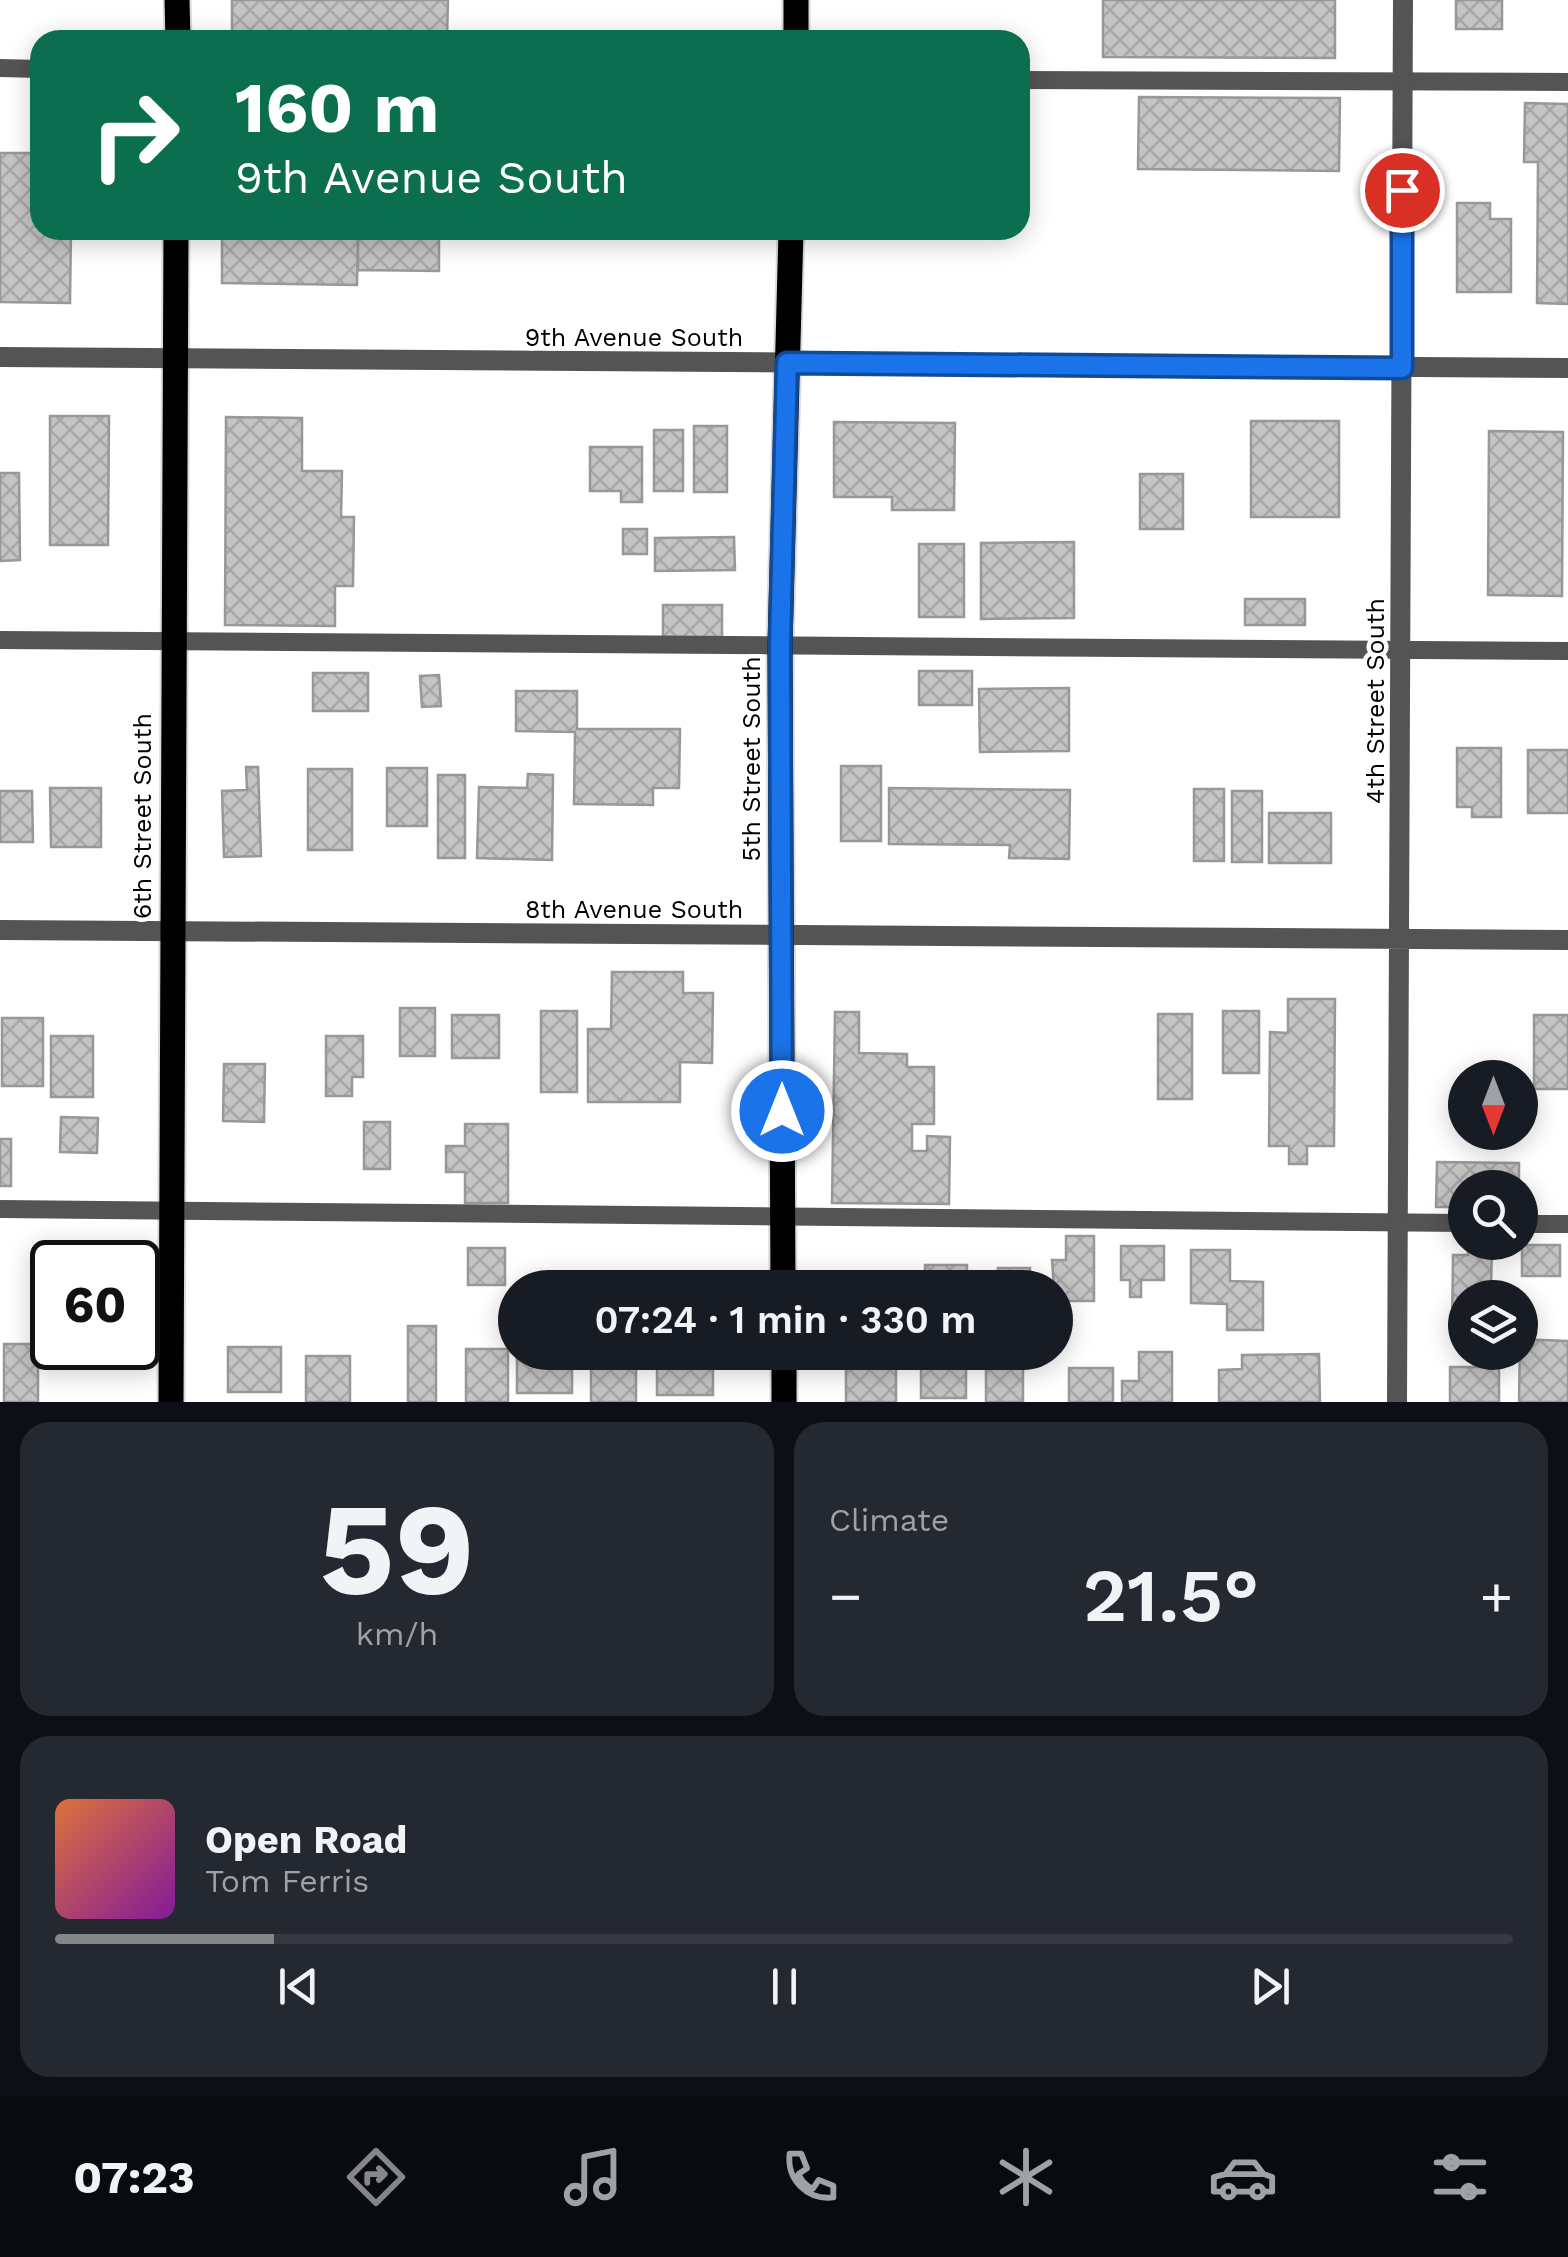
<!DOCTYPE html>
<meta charset="utf-8">
<style>
:root{--surface:#171b24;--page:#242831;--text:#f1f3f6;--muted:#9ea1a6;--line:#363941;--accent:#858687}
body{margin:0;font-family:"Work Sans",sans-serif;background:var(--page);color:var(--text);height:100vh;display:flex;flex-direction:column;font-size:38px;white-space:nowrap}
*{box-sizing:border-box;margin:0}
p{font-size:32px;color:var(--muted)}
.icon{flex:none;width:55px;height:55px;fill:none;stroke:currentColor;stroke-width:2;stroke-linecap:round;stroke-linejoin:round}
.map{position:relative;height:1402px;overflow:hidden}
.panel{display:flex;flex-direction:column;gap:20px;padding:20px;background:#0d0f14;flex:1}
.panel>*{flex:none}
.top-card{position:absolute;left:30px;top:30px;width:1000px;height:210px;border-radius:30px;box-shadow:0 5px 25px #0003;background:#0b6e4f;color:#fff;overflow:hidden}
.needle{width:65px;rotate:180deg}
.tools{position:absolute;left:1448px;top:1060px;display:grid;gap:20px}
.tools a{display:grid;place-items:center;width:90px;height:90px;border-radius:50%;background:var(--surface);box-shadow:0 5px 25px #0003;font-size:50px}
.speed{position:absolute;left:30px;top:1240px;display:flex;gap:20px;font-size:50px;font-weight:700;text-align:center}
.speed>*{display:grid;place-content:center;width:130px;height:130px;border-radius:50%;background:var(--surface);box-shadow:0 5px 25px #0003;line-height:1}
.speed .limit{border:5px solid #111;border-radius:15px;background:#fff;color:#111}
.pin{position:absolute;display:grid;place-items:center;width:85px;height:85px;color:#fff;margin:-42px;border:5px solid #fff;border-radius:50%;box-shadow:0 2px 10px #0007}
.me{position:absolute;width:110px;margin:-55px;rotate:0deg;stroke-linejoin:round;filter:drop-shadow(0 0 8px #0008)}
.turn{display:flex;align-items:center;gap:35px;height:210px;padding:0 40px;font-size:45px}
.turn .icon{width:130px;height:130px;stroke-width:2.5}
.turn b{display:block;font-size:70px;line-height:85px}
.big{font-size:75px;font-weight:600;line-height:1.1}
.panel .widget{flex:1;display:flex;flex-direction:column;justify-content:center;gap:15px;min-width:0;padding:0 35px;border-radius:30px;background:var(--page)}
.panel .dial{align-items:center;gap:0}
.dial b{font-size:130px;line-height:1}
.song{display:flex;align-items:center;gap:30px}
.cover{width:120px;height:120px;border-radius:15px;background:linear-gradient(135deg,hsl(20 70% 55%),hsl(290 70% 35%))}
.played{height:10px;border-radius:5px;background:linear-gradient(90deg,var(--accent) 15%,var(--line) 15%)}
.keys{display:flex;justify-content:space-around;direction:ltr}
.heat{display:flex;justify-content:space-between;align-items:center;font-size:55px;direction:ltr}
.panel .tiles{flex:1;display:grid;gap:20px;grid-template-columns:1fr 1fr}
.widget:last-child{grid-column:span 2}
.trip{position:absolute;left:498px;top:1270px;width:575px;height:100px;border-radius:50px;background:var(--surface);box-shadow:0 5px 25px #0003;font-weight:600;line-height:100px;text-align:center}
.tab-bar{display:flex;height:160px;justify-content:space-around;align-items:center;background:#090b0e;color:var(--muted)}
.tab-bar .icon{width:70px;height:70px}
.tab-bar .current{color:var(--accent)}
.tab-bar b{font-size:45px;color:var(--text)}
.map>svg:first-child{display:block}
</style>
<div class="map">
<svg width="1568" height="1402" viewBox="0 0 1568 1402">
<defs>
<pattern id="building-cross-hatch" width="8" height="8" patternUnits="userSpaceOnUse" patternTransform="scale(2.5)"><rect width="8" height="8" fill="#c4c4c4"/><path d="M0 0l8 8M0 8l8-8" fill="none" stroke="#a7a7a7"/></pattern>
</defs>
<rect width="100%" height="100%" fill="#fff"/>
<!-- building -->
<path fill="url(#building-cross-hatch)" stroke="#989898" stroke-width="2.5" d="M232,0h216l-1,40h-215z
M1103,0h232v58l-232,-1z
M1456,0h46v29h-46z
M1139,97l201,1 -1,73 -201,-2z
M1525,103l43,1v200l-31,-1 1,-141h-14z
M0,153h40v77h31l-1,73 -70,-1z
M1457,203h33v16h21v73h-54z
M222,230h136l-1,55 -135,-2z
M358,230h81v41l-81,-1z
M50,416h59l-1,129h-58z
M226,417l76,1v53h40l-1,46h13l-1,69h-18v40l-110,-1z
M1251,421h88v96h-88z
M834,422l121,1 -1,87h-62v-13h-58z
M694,426h33v66h-33z
M654,430h29v61h-29z
M1489,431l74,1 -1,164 -74,-1z
M590,447h52v55h-21v-11h-31z
M0,473h19l1,87 -20,1z
M1140,474h43v55h-43z
M623,529h24v25h-24z
M734,537l1,33 -80,1v-33z
M1074,542v76l-93,1v-76z
M919,544h45v73h-45z
M1245,599h60v26h-60z
M663,605h59v32h-59z
M919,671h53v34h-53z
M313,673h55v38h-55z
M439,675l2,31 -19,1 -2,-31z
M1069,688v63l-89,1 -1,-63z
M516,691h61v38h103l-1,59h-26v17l-79,-1 1,-72 -59,-1z
M1457,748h44v69h-29v-10h-15z
M1528,750h40v63h-40z
M841,766h40v75h-40z
M246,767h12l3,89 -37,1 -2,-66 25,-1z
M387,768h40v58h-40z
M308,769h44v81h-44z
M528,774l25,1 -1,85 -75,-2 2,-71 48,1z
M438,775h27v83h-27z
M50,788h51v59h-50z
M889,788l181,2 -1,69 -60,-1 1,-13 -121,-1z
M1194,789h30v72h-30z
M0,791h32l1,51h-33z
M1232,791h30v71h-30z
M1269,813h62v50h-62z
M612,972h71v21h30l-1,70 -32,-1v40h-92v-73h23z
M1288,999h47l-1,147h-27v18h-18v-18h-20l1,-114 18,1z
M400,1008h35v48h-35z
M541,1011h36v81h-36z
M1223,1011h36v62h-36z
M835,1012h24v41l48,1v13h27v57h-22v27h15v-15l23,1 -1,67 -117,-1z
M1158,1014h34v85h-34z
M452,1015h47v43h-47z
M1534,1015h34v74h-34z
M2,1018h41v68h-41z
M51,1036h42v61h-42z
M326,1036h37v41h-11v19h-26z
M224,1064h41l-1,58 -41,-1z
M61,1117l37,1 -1,35 -37,-1z
M364,1122h26v47h-26z
M465,1124h43v79h-43v-31h-19v-26h19z
M0,1139h11v47h-11z
M1437,1162l82,1v25h-54v19h-29z
M1066,1236h28v65h-39l-3,-41h14z
M1468,1242h24l-1,47h17v9h-43v37h-13l1,-80h15z
M1522,1245h38v31h-38z
M1121,1246h43v34h-23v17h-11v-17h-9z
M468,1248h37v37h-37z
M1191,1250h39v31l33,1v48h-36v-26l-36,-1z
M42,1251h48v11h-38v33h-10z
M925,1265h42v23h-42z
M998,1268h32v20h-32z
M408,1326h28v76h-28z
M1520,1339l48,2v61h-49z
M4,1344h34v58h-34z
M228,1347h53v45h-53z
M466,1349h42v53h-42z
M517,1352h55v41h-55z
M657,1352h56v43h-56z
M921,1352h45v46h-45z
M986,1352h37v50h-37z
M1139,1352h33v50h-50v-21h17z
M1319,1354l1,48h-101v-32l23,-1v-14z
M591,1355h45v47h-45z
M306,1356h44v46h-44z
M846,1365h50v37h-50z
M1450,1367h49v35h-49z
M1069,1368h44v34h-44z"/>
<g fill="none" stroke-linecap="round" stroke-linejoin="round">
<defs>
<path id="primary" d="M177,0l1,40
M796,0v40
M783,1288l-3,-642 11,-416
M784,1352v50
M171,1402l5,-1172"/>
</defs>
<!-- primary casing -->
<use href="#primary" stroke="#dbdbdb" stroke-width="29"/>
<!-- service -->
<path stroke="#545454" stroke-width="18" d="M0,68l40,1
M1020,80l548,2
M0,640l1568,11
M0,1209l1465,14
M1520,1224h48"/>
<!-- minor -->
<path stroke="#545454" stroke-width="20" d="M0,357l1568,11
M0,930l1568,10
M1397,1402l6,-1402"/>
<!-- primary -->
<use href="#primary" stroke="#000" stroke-width="25"/>
</g>
<g fill="none" stroke-linecap="round" stroke-linejoin="round">
<defs>
<path id="route" d="M782,1111l-2,-465 7,-283 615,5v-178"/>
</defs>
<!-- route casing -->
<use href="#route" stroke="#114b97" stroke-width="25"/>
<!-- route -->
<use href="#route" stroke="#1a73e8" stroke-width="18"/>
</g>
<g text-anchor="middle" dominant-baseline="central" stroke-width="9" stroke-linejoin="round" paint-order="stroke">
<!-- street labels -->
<g font-size="25" fill="#000" stroke="#fff">
<text x="634" y="337">9th Avenue South</text>
<text transform="translate(1375 701) rotate(-90)">4th Street South</text>
<text transform="translate(751 759) rotate(-90)">5th Street South</text>
<text transform="translate(142 816) rotate(-90)">6th Street South</text>
<text x="634" y="909">8th Avenue South</text>
</g>
</g>
</svg>
<div class="tools">
<a><svg class="needle" viewBox="-14 -14 28 28"><path d="M0-13l5 13h-10z" fill="#e53935"/><path d="M0 13l5-13h-10z" fill="#9ea1a6"/></svg></a>
<a><svg class="icon" aria-label="search" viewBox="0 0 24 24"><circle cx="10" cy="10" r="6"/><path d="M15 15l6 6"/></svg></a>
<a><svg class="icon" aria-label="layers" viewBox="0 0 24 24"><path d="M12 4l9 5-9 5-9-5zM3 14l9 5 9-5"/></svg></a>
</div>
<div class="speed"><div class="limit">60</div></div>
<div class="pin" style="left:1402px;top:190px;background:#d93025"><svg class="icon" aria-label="arrive" viewBox="0 0 24 24"><path d="M6 21V4h12l-3 4 3 4H6"/></svg></div>
<svg class="me" style="left:782px;top:1111px" viewBox="-20 -20 40 40"><circle r="17" fill="#1a73e8" stroke="#fff" stroke-width="3"/><path d="M0-11L8 9 0 5-8 9z" fill="#fff"/></svg>
<div class="trip">07:24 · 1 min · 330 m</div>
<div class="top-card">
<div class="turn"><svg class="icon" aria-label="right" viewBox="0 0 24 24"><path d="M7 20v-9h11M14 6l5 5-5 5"/></svg><div><b>160 m</b>9th Avenue South</div></div>
</div>
</div>
<section class="panel">
<div class="tiles">
<div class="widget dial"><b>59</b><p>km/h</p></div>
<div class="widget"><p>Climate</p>
<div class="heat"><a>−</a><b class="big">21.5°</b><a>+</a></div>
</div>
<div class="widget">
<div class="song"><i class="cover"></i><div><b>Open Road</b><p>Tom Ferris</p></div></div>
<div class="played"></div>
<div class="keys"><svg class="icon" aria-label="previous" viewBox="0 0 24 24"><path d="M18 5L8 12l10 7zM5 5v14"/></svg><svg class="icon" aria-label="pause" viewBox="0 0 24 24"><path d="M8 5v14M16 5v14"/></svg><svg class="icon" aria-label="next" viewBox="0 0 24 24"><path d="M6 5l10 7-10 7zM19 5v14"/></svg></div>
</div>
</div>
</section>
<nav class="tab-bar">
<b>07:23</b>
<svg class="icon current" aria-label="directions" viewBox="0 0 24 24"><path d="M12 3l9 9-9 9-9-9zM9 14v-3h6M13 9l2 2-2 2"/></svg>
<svg class="icon" aria-label="music" viewBox="0 0 24 24"><path d="M9 18V5l10-2v13"/><circle cx="6" cy="18" r="3"/><circle cx="16" cy="16" r="3"/></svg>
<svg class="icon" aria-label="phone" viewBox="0 0 24 24"><path d="M5 4h4l2 5-3 2q2 4 5 5l2-3 5 2v4C11 20 4 13 5 4z"/></svg>
<svg class="icon" aria-label="climate" viewBox="0 0 24 24"><path d="M12 3v18M4 7l16 10M4 17L20 7"/></svg>
<svg class="icon" aria-label="car" viewBox="0 0 24 24"><path d="M5 17H2v-5l4-1 3-4h7l3 4 3 1v5h-3M9 17h6M6 11h13"/><circle cx="7" cy="17" r="2"/><circle cx="17" cy="17" r="2"/></svg>
<svg class="icon" aria-label="filters" viewBox="0 0 24 24"><path d="M4 7h16M4 17h16"/><circle cx="9" cy="7" r="2"/><circle cx="15" cy="17" r="2"/></svg>
</nav>
